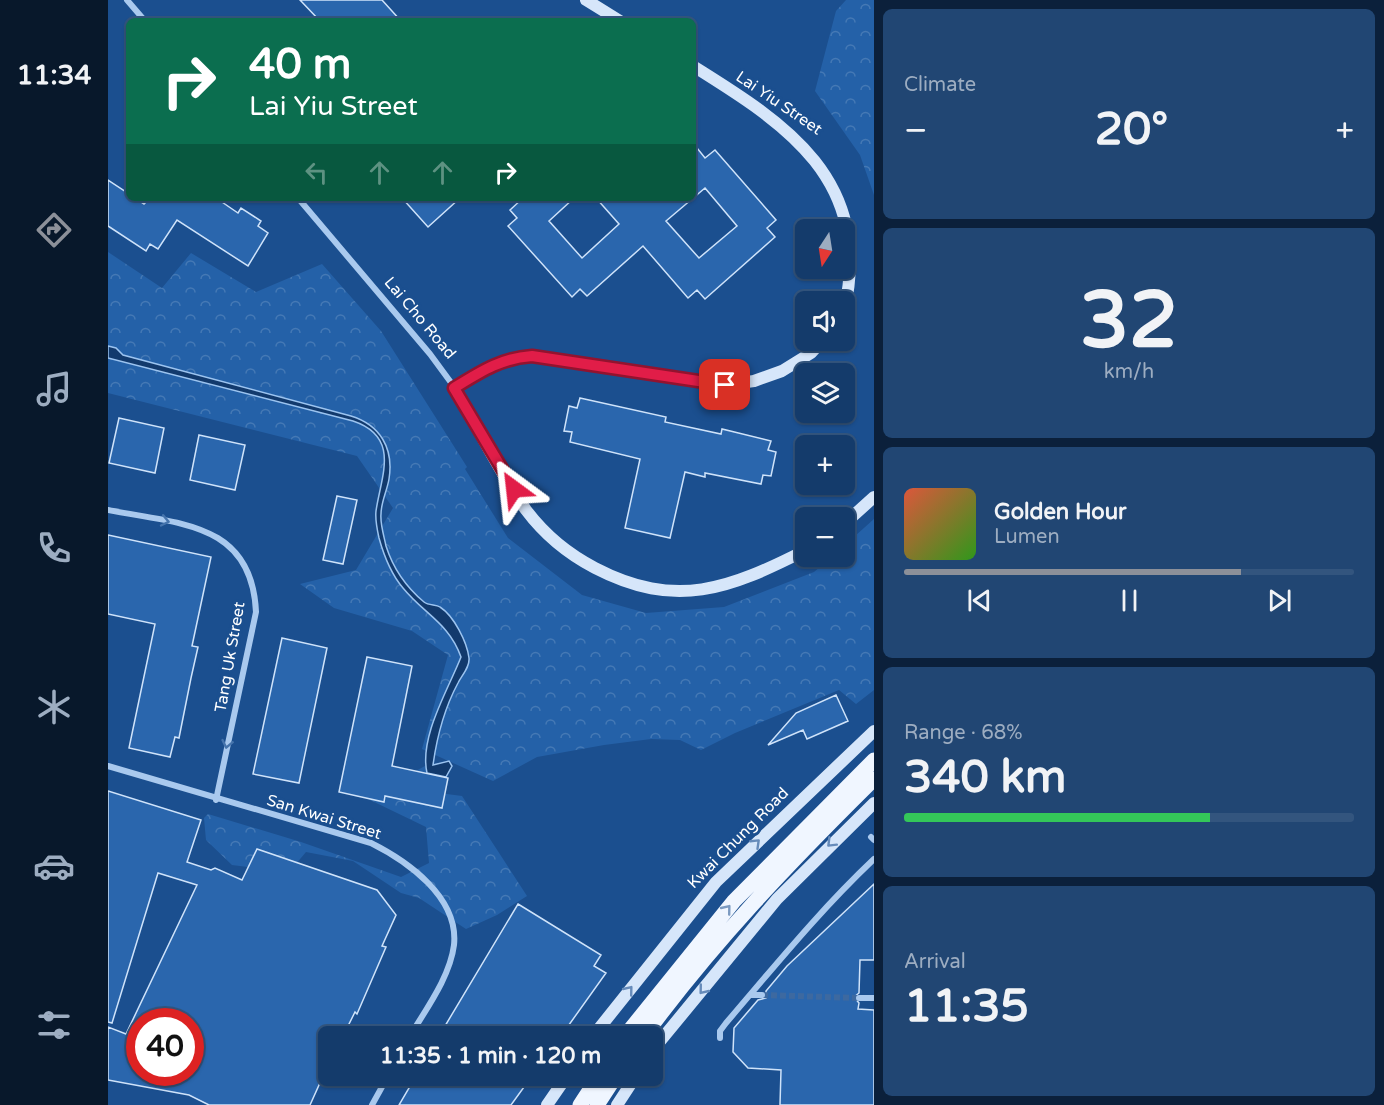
<!DOCTYPE html>
<meta charset="utf-8">
<style>
:root{--surface:#143b6b;--page:#214673;--text:#f1f3f6;--muted:#9dadc1;--line:#33557e;--accent:#8c9099}
body{margin:0;font-family:"Varela Round",sans-serif;background:var(--page);color:var(--text);height:100vh;display:flex;flex-direction:column;font-size:22px;white-space:nowrap}
*{box-sizing:border-box;margin:0}
p{font-size:20px;color:var(--muted)}
.icon{flex:none;width:33px;height:33px;fill:none;stroke:currentColor;stroke-width:2;stroke-linecap:round;stroke-linejoin:round}
.map{position:relative;flex:1;overflow:hidden}
.panel{display:flex;flex-direction:column;gap:9px;padding:9px;background:#0b203b;width:510px}
.panel>*{flex:none}
.hud{position:absolute;left:18px;top:18px;width:570px;height:183px;border-radius:9px;box-shadow:0 2px 4px #0004,0 0 0 2px var(--line);background:#0b6e4f;color:#fff;overflow:hidden}
.needle{width:39px;rotate:192deg}
.tools{position:absolute;left:687px;top:219px;display:grid;gap:12px}
.tools a{display:grid;place-items:center;width:60px;height:60px;border-radius:9px;background:var(--surface);box-shadow:0 2px 4px #0004,0 0 0 2px var(--line);font-size:30px}
.speed{position:absolute;left:18px;top:1008px;display:flex;gap:12px;font-size:30px;font-weight:700;text-align:center}
.speed>*{display:grid;place-content:center;width:78px;height:78px;border-radius:50%;background:var(--surface);box-shadow:0 2px 4px #0004,0 0 0 2px var(--line);line-height:1}
.speed .limit{border:9px solid #d22;background:#fff;color:#111}
.pin{position:absolute;display:grid;place-items:center;width:51px;height:51px;color:#fff;margin:-26px;border-radius:12px;box-shadow:0 3px 9px #0006}
.me{position:absolute;width:66px;margin:-33px;rotate:330deg;stroke-linejoin:round;filter:drop-shadow(0 0 4px #0008)}
.turn{display:flex;align-items:center;gap:21px;height:126px;padding:0 24px;font-size:27px}
.turn .icon{width:78px;height:78px;stroke-width:2.5}
.turn b{display:block;font-size:42px;line-height:51px}
.lanes{display:flex;align-items:center;height:57px;padding:0 24px;background:#0003;justify-content:center;gap:30px;direction:ltr}
.lanes .off{opacity:.35}
.big{font-size:45px;font-weight:700;line-height:1.1}
.panel .card{flex:1;display:flex;flex-direction:column;justify-content:center;gap:9px;min-width:0;padding:0 21px;border-radius:9px;background:var(--page)}
.panel .dial{align-items:center;gap:0}
.dial b{font-size:78px;line-height:1}
.song{display:flex;align-items:center;gap:18px}
.cover{width:72px;height:72px;border-radius:9px;background:linear-gradient(135deg,hsl(10 70% 55%),hsl(110 70% 35%))}
.played{height:6px;border-radius:3px;background:linear-gradient(90deg,var(--accent) 75%,var(--line) 75%)}
.keys{display:flex;justify-content:space-around;direction:ltr}
.heat{display:flex;justify-content:space-between;align-items:center;font-size:33px;direction:ltr}
.charge{height:9px;border-radius:4px;background:linear-gradient(90deg,#34c759 68%,var(--line) 0)}
.trip{position:absolute;left:210px;top:1026px;width:345px;height:60px;border-radius:9px;background:var(--surface);box-shadow:0 2px 4px #0004,0 0 0 2px var(--line);font-weight:700;line-height:60px;text-align:center}
main{display:flex;flex:1;min-height:0}
.dock{display:flex;flex-direction:column;width:108px;justify-content:space-around;align-items:center;background:#08182b;color:var(--muted)}
.dock .icon{width:42px;height:42px}
.dock .selected{color:var(--accent)}
.dock b{font-size:27px;color:var(--text)}
.map>svg:first-child{display:block}
</style>
<main>
<nav class="dock">
<b>11:34</b>
<svg class="icon selected" aria-label="directions" viewBox="0 0 24 24"><path d="M12 3l9 9-9 9-9-9zM9 14v-3h6M13 9l2 2-2 2"/></svg>
<svg class="icon" aria-label="music" viewBox="0 0 24 24"><path d="M9 18V5l10-2v13"/><circle cx="6" cy="18" r="3"/><circle cx="16" cy="16" r="3"/></svg>
<svg class="icon" aria-label="phone" viewBox="0 0 24 24"><path d="M5 4h4l2 5-3 2q2 4 5 5l2-3 5 2v4C11 20 4 13 5 4z"/></svg>
<svg class="icon" aria-label="climate" viewBox="0 0 24 24"><path d="M12 3v18M4 7l16 10M4 17L20 7"/></svg>
<svg class="icon" aria-label="car" viewBox="0 0 24 24"><path d="M5 17H2v-5l4-1 3-4h7l3 4 3 1v5h-3M9 17h6M6 11h13"/><circle cx="7" cy="17" r="2"/><circle cx="17" cy="17" r="2"/></svg>
<svg class="icon" aria-label="filters" viewBox="0 0 24 24"><path d="M4 7h16M4 17h16"/><circle cx="9" cy="7" r="2"/><circle cx="15" cy="17" r="2"/></svg>
</nav>
<div class="map">
<svg width="766" height="1105" viewBox="0 0 766 1105">
<defs>
<pattern id="forest-crowns" width="20" height="18" patternUnits="userSpaceOnUse" patternTransform="scale(1.5)"><rect width="20" height="18" fill="#2461a8"/><path d="M2 6a3 3 0 1 1 6 0M12 15a3 3 0 1 1 6 0" fill="none" stroke="#4579b5"/></pattern>
</defs>
<rect width="100%" height="100%" fill="#1b4f8f"/>
<!-- forest -->
<path fill="url(#forest-crowns)" d="M738,0h28v195l-14,-40 -45,-64 21,-80z
M0,252l54,36 29,-35 65,39 66,-28 59,67 86,136 -2,2 43,69 74,57 64,18 78,-6 90,-35 18,-15 12,-1 1,-11 29,-26v171l-18,14 -17,-14 -104,43 -34,17 -21,-10 -29,-1 -47,6 -67,12 -44,24 -71,-32 26,-94 -36,-24 -78,-23 -34,-24 56,-14 37,-62 -36,-52 -249,-63z
M317,766l6,26 31,4 65,100 -30,19 -31,14 -47,-31 -18,-5 -48,-32 -47,-9 -17,20 -57,-7 -26,-25 -2,-22 4,-4 93,28 100,35 28,-14 -3,-36 -60,-29z"/>
<!-- water -->
<path fill="#123a6d" stroke="#9cc4f0" stroke-width="1.5" d="M0,346l8,2 7,7 228,61c29,9 43,32 38,63 -2,12 -8,23 -8,35 -1,10 3,22 5,32 7,22 20,41 38,56 5,4 12,2 16,5 14,9 27,35 29,51 1,9 -7,17 -11,25 -14,26 -21,53 -25,82l16,-4 3,5 -6,11 -19,-4c-8,-36 21,-83 34,-116 -12,-34 -37,-43 -58,-69 -12,-14 -19,-32 -24,-50 -2,-9 -4,-18 -3,-27 5,-35 25,-74 -23,-90l-245,-63z"/>
<!-- building -->
<path fill="#2a66ad" stroke="#cfe3fa" stroke-width="1.5" fill-rule="evenodd" d="M192,0h82l19,21h-81z
M585,143l12,15 10,-8 61,70 -9,8 8,9 -70,62 -8,-9 -9,8 -45,-52 -56,50 -7,-7 -8,8 -64,-71 9,-8 -7,-8 13,-12h51l-25,23 33,37 37,-34 -23,-26h97zM597,188l32,38 -38,32 -33,-37z
M0,180l21,14v4h6l9,6 6,-6h66l22,15 3,-5 20,13 -3,5 10,7 -20,33 -71,-46 -19,29 -8,-5 -4,7 -38,-25z
M294,198h58l-32,29z
M472,398l86,19 -1,5 56,12 1,-5 49,12 -3,9 8,2 -5,24 -8,-1 -2,9 -56,-11v4l-20,-5 -15,66 -45,-10 15,-69 -70,-17 2,-10 -8,-1 5,-25 8,2z
M11,418l45,10 -9,45 -46,-10z
M91,435l46,10 -10,45 -45,-10z
M229,496l20,4 -14,64 -20,-4z
M0,535l103,22 -19,89 6,1 -7,31 -12,60 -4,-1 -5,20 -41,-9 26,-124 -47,-10z
M174,638l45,10 -28,135 -46,-9z
M259,657l45,9 -20,100 56,12 -6,30 -57,-12 -1,6 -45,-10z
M728,695l12,26 -41,18 -4,-9 -35,15 28,-32z
M0,791l93,29 -14,42 24,8 4,-2 27,12 15,-31 120,41 19,25 -14,31 4,1 -29,67 -2,-2 -12,24h-15v29l-18,40h-101l-20,-10 -81,-15v-53l18,7 71,-149 -39,-12 -46,150 -4,-1zM32,1022h50v50h-50z
M766,884v76h-14l-1,33 -5,4 5,6 -1,6 16,1v95h-94l1,-35 -33,-2 -15,-16 1,-24 24,-28 8,-2v-7l21,-25z
M410,904l83,51 -7,11 12,7 -45,63h-122z
M308,1076h116l-21,29h-112z"/>
<g fill="none" stroke-linecap="round" stroke-linejoin="round">
<!-- street-tunnel -->
<path stroke="#3d69a0" stroke-width="6" stroke-dasharray="6 3" stroke-linecap="butt" d="M654,995l97,3"/>
<!-- street -->
<path stroke="#a9c9ee" stroke-width="6" d="M19,0l18,21
M190,198l132,156 25,34
M0,510c71,14 144,12 148,102l-40,188
M0,766l263,77c36,18 88,54 83,102 -4,32 -28,64 -44,91
M763,837l3,3
M642,995h12
M751,998h15
M612,1038v-7l6,-8c48,-56 94,-113 148,-164
M264,1105l16,-29"/>
<!-- secondary -->
<path stroke="#d6e6fa" stroke-width="12" d="M478,0l34,21
M585,66c93,58 181,113 151,246
M736,524l30,-27
M698,550c-77,39 -130,60 -211,18 -27,-14 -51,-34 -69,-58 -27,-38 -48,-82 -71,-122 25,-16 46,-30 77,-32l193,29 29,-4 28,-10 29,-18 12,-13
M485,1036l123,-154 158,-151
M544,1051l125,-152 97,-96
M439,1105l20,-29
M509,1105l19,-29"/>
<!-- primary -->
<path stroke="#f0f6ff" stroke-width="15" d="M517,1036l109,-135 140,-141
M536,1036c70,-95 146,-174 230,-257
M472,1105l19,-29
M489,1105l19,-29"/>
</g>
<!-- one-way arrows -->
<defs><path id="oneway-chevron" d="M-2-3.5L2.5 0L-2 3.5" fill="none" stroke-width="1.6" stroke-linecap="round" stroke-linejoin="round" transform="scale(1.5)"/></defs>
<g stroke="#4674ac">
<use href="#oneway-chevron" transform="translate(57 521) rotate(12)"/>
<use href="#oneway-chevron" transform="translate(119 744) rotate(102)"/>
</g>
<g stroke="#668bba">
<use href="#oneway-chevron" transform="translate(648 843) rotate(-44)"/>
<use href="#oneway-chevron" transform="translate(723 843) rotate(135)"/>
<use href="#oneway-chevron" transform="translate(521 990) rotate(-51)"/>
<use href="#oneway-chevron" transform="translate(595 990) rotate(129)"/>
</g>
<use stroke="#7b9ac1" href="#oneway-chevron" transform="translate(619 909) rotate(-51)"/>
<g fill="none" stroke-linecap="round" stroke-linejoin="round">
<defs>
<path id="route" d="M406,489l-60,-101c26,-16 47,-30 78,-32l193,29"/>
</defs>
<!-- route casing -->
<use href="#route" stroke="#92132f" stroke-width="15"/>
<!-- route -->
<use href="#route" stroke="#e11d48" stroke-width="10"/>
</g>
<g text-anchor="middle" dominant-baseline="central" stroke-width="6" stroke-linejoin="round" paint-order="stroke">
<!-- street labels -->
<g font-size="16" fill="#fff" stroke="#1b4f8f">
<text transform="translate(671 103) rotate(34)">Lai Yiu Street</text>
<text transform="translate(312 318) rotate(50)">Lai Cho Road</text>
<text transform="translate(122 657) rotate(-80)">Tang Uk Street</text>
<text transform="translate(216 817) rotate(17)">San Kwai Street</text>
<text transform="translate(630 838) rotate(-45)">Kwai Chung Road</text>
</g>
</g>
</svg>
<div class="tools">
<a><svg class="needle" viewBox="-14 -14 28 28"><path d="M0-13l5 13h-10z" fill="#e53935"/><path d="M0 13l5-13h-10z" fill="#9dadc1"/></svg></a>
<a><svg class="icon" aria-label="sound" viewBox="0 0 24 24"><path d="M4 9h4l5-4v14l-5-4H4zM17 9q2 3 0 6"/></svg></a>
<a><svg class="icon" aria-label="layers" viewBox="0 0 24 24"><path d="M12 4l9 5-9 5-9-5zM3 14l9 5 9-5"/></svg></a>
<a>+</a>
<a>−</a>
</div>
<div class="speed"><div class="limit">40</div></div>
<div class="pin" style="left:617px;top:385px;background:#d93025"><svg class="icon" aria-label="arrive" viewBox="0 0 24 24"><path d="M6 21V4h12l-3 4 3 4H6"/></svg></div>
<svg class="me" style="left:406px;top:489px" viewBox="-20 -20 40 40"><path d="M0-17L14 15 0 8-14 15z" fill="#e11d48" stroke="#fff" stroke-width="4"/></svg>
<div class="trip">11:35 · 1 min · 120 m</div>
<div class="hud">
<div class="turn"><svg class="icon" aria-label="right" viewBox="0 0 24 24"><path d="M7 20v-9h11M14 6l5 5-5 5"/></svg><div><b>40 m</b>Lai Yiu Street</div></div>
<div class="lanes"><svg class="icon off" aria-label="left" viewBox="0 0 24 24"><path d="M17 20v-9H6M10 6l-5 5 5 5"/></svg><svg class="icon off" aria-label="ahead" viewBox="0 0 24 24"><path d="M12 20V5M6 11l6-6 6 6"/></svg><svg class="icon off" aria-label="ahead" viewBox="0 0 24 24"><path d="M12 20V5M6 11l6-6 6 6"/></svg><svg class="icon" aria-label="right" viewBox="0 0 24 24"><path d="M7 20v-9h11M14 6l5 5-5 5"/></svg></div>
</div>
</div>
<section class="panel">
<div class="card"><p>Climate</p>
<div class="heat"><a>−</a><b class="big">20°</b><a>+</a></div>
</div>
<div class="card dial"><b>32</b><p>km/h</p></div>
<div class="card">
<div class="song"><i class="cover"></i><div><b>Golden Hour</b><p>Lumen</p></div></div>
<div class="played"></div>
<div class="keys"><svg class="icon" aria-label="previous" viewBox="0 0 24 24"><path d="M18 5L8 12l10 7zM5 5v14"/></svg><svg class="icon" aria-label="pause" viewBox="0 0 24 24"><path d="M8 5v14M16 5v14"/></svg><svg class="icon" aria-label="next" viewBox="0 0 24 24"><path d="M6 5l10 7-10 7zM19 5v14"/></svg></div>
</div>
<div class="card"><p>Range · 68%</p><b class="big">340 km</b><div class="charge"></div></div>
<div class="card"><p>Arrival</p><b class="big">11:35</b></div>
</section>
</main>
